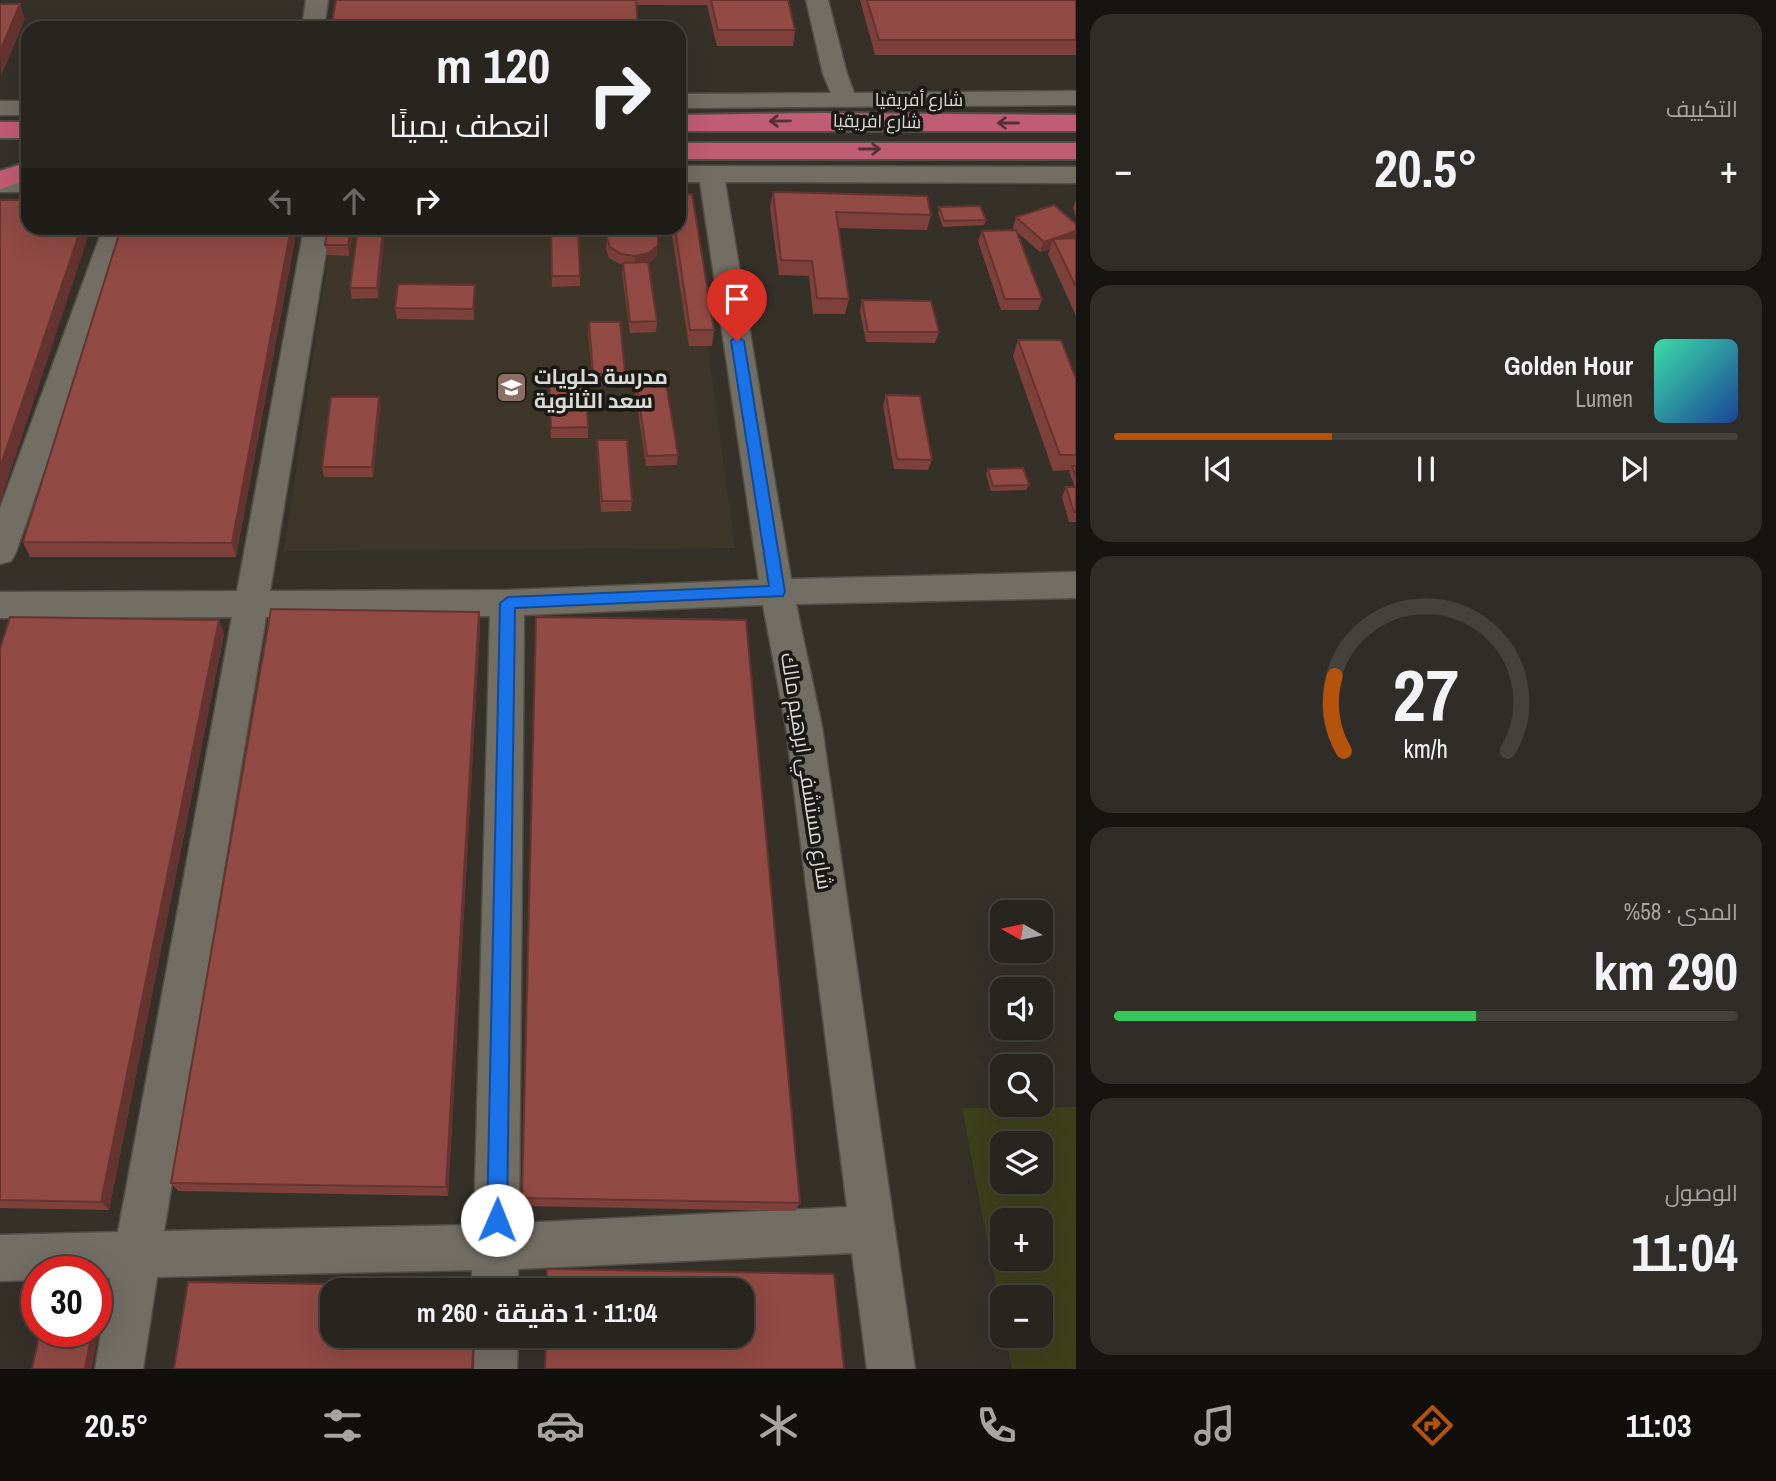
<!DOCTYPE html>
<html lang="ar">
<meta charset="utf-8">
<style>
:root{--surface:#28251f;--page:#302d28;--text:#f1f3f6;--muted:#a5a5a4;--line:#44423d;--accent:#b45309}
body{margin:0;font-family:"Archivo Narrow",Cairo,sans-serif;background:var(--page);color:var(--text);direction:rtl;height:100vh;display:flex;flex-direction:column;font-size:26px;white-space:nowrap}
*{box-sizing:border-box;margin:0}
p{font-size:23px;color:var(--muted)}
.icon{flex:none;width:38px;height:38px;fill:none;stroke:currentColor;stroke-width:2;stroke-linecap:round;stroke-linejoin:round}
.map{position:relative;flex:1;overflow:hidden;direction:ltr}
.side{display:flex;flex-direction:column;gap:14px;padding:14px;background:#161411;width:700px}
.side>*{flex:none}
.banner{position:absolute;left:21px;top:21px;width:665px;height:214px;border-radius:21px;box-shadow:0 7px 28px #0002,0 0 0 2px var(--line);direction:rtl;background:#28251f;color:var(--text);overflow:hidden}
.needle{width:46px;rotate:279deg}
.buttons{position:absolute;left:990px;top:900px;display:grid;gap:14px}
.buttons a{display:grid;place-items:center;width:63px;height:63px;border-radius:14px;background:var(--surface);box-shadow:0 7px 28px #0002,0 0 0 2px var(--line);font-size:35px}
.speed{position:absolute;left:21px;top:1256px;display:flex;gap:14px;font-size:35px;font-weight:700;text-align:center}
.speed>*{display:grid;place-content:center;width:91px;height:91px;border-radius:50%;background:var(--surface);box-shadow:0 7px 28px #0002,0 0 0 2px var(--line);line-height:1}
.speed .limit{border:10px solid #d22;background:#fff;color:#111}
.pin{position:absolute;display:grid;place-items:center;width:60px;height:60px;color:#fff;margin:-72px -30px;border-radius:50% 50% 50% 0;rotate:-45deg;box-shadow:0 0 7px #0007}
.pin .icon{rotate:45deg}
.me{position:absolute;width:77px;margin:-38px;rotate:1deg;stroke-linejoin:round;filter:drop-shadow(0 0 5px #0008)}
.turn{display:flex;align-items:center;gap:24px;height:147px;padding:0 21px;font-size:32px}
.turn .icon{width:91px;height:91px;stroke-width:2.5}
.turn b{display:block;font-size:49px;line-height:60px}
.lanes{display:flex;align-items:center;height:66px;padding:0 21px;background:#0003;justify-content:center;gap:35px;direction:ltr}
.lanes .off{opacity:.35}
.big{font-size:52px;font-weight:700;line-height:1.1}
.side .widget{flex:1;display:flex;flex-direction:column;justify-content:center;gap:10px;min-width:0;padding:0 24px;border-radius:21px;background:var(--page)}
.side .dial{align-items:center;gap:0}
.dial svg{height:182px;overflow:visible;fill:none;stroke:var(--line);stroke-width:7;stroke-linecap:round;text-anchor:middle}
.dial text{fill:var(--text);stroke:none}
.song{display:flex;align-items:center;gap:21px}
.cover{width:84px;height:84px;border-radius:10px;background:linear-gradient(135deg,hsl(160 70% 55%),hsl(220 70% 35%))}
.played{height:7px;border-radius:4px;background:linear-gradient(90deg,var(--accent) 35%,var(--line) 35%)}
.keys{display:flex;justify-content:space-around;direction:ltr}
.heat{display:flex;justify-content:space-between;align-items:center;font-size:38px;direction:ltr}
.charge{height:10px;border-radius:5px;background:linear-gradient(90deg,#34c759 58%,var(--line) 0)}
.trip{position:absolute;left:320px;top:1278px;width:434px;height:70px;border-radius:21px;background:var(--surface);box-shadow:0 7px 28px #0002,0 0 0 2px var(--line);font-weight:700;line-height:70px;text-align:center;direction:rtl}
.tab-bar{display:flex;height:112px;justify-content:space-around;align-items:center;background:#100f0c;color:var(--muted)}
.tab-bar .icon{width:49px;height:49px}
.tab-bar .active{color:var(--accent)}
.tab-bar b{font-size:32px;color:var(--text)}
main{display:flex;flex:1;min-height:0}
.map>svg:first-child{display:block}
</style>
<main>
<section class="side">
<div class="widget"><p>التكييف</p>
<div class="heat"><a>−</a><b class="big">20.5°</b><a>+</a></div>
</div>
<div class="widget">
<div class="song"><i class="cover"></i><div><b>Golden Hour</b><p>Lumen</p></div></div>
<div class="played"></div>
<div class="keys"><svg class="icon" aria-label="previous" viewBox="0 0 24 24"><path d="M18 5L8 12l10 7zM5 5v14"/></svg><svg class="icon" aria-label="pause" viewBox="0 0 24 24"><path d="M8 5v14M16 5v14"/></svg><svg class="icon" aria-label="next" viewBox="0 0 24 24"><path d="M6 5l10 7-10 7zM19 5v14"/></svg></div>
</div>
<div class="widget dial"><svg viewBox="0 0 100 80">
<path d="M14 69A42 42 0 1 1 86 69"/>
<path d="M14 69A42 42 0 0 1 10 36" stroke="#b45309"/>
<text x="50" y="56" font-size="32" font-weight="700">27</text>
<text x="50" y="72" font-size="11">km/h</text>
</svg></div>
<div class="widget"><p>المدى · 58%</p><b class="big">290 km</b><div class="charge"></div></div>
<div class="widget"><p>الوصول</p><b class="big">11:04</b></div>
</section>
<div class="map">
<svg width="1076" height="1369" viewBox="0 0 1076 1369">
<rect width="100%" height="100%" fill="#353129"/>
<!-- built -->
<path fill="#3e3729" d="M689,208l46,340 -451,3 48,-323h347z"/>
<!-- green -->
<path fill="#3c411b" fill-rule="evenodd" d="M1076,1107v262h-64l-7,-34h36v-38h-38v26l-41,-215zM1003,1143h38v38h-38zM1003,1220h38v38h-38z"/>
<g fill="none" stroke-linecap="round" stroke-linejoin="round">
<defs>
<path id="minor" d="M306,0h22l-4,28h-22z
M806,0h22l19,74 7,19 222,-2v14l-397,3v-14l152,-1 -8,-19z
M0,101h28v14h-28z
M679,166l397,1v16l-351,-1 66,397 285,-7v26l-280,6 26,123 93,642h-48l-15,-116 -334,16v21h-46v-20l-315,7 -14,92h-48l15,-91 -14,1v-7h-59v8l-37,1v-46l118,-3 114,-615 -232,1v-26l237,-1 67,-363h26l-60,363 237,-1 252,-10 -59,-398h-21zM763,605l23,122 61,480 -328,16 5,-608zM490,616l-16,609 -310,6 102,-614z
M0,176h28v16h-28z
M103,228h26l-113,324 -5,9 -11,3v-56z
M470,1335h48l-1,34h-48z"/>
<path id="highway" d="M823,113l253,2v16h-397v-16z
M0,122h28v16h-28z
M679,143h397v16h-397z
M28,162v18l-28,9v-18z"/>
</defs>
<!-- minor casing -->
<use href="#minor" stroke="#524f48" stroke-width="3"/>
<!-- highway casing -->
<use href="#highway" stroke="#524f48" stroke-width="4"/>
<!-- minor -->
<use href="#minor" fill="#726e64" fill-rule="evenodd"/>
<!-- highway -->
<use href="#highway" fill="#c05c73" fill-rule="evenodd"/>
</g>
<!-- wall -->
<path fill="#7d403a" d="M336,0h452l7,30 -2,16h-76l-10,-41h-71z
M860,0h216v55h-201z
M773,192l158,23 -4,15 -89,-2 11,71 -4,15h-32l-4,-38 -30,-1 -9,-67z
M1076,199v18l-3,-9z
M939,207l47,13 -2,5 -41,2 -5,-14z
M1016,217l60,7v92l-28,-62 2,-5 -10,3 -24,-21 26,68 -4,11h-37l-23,-69 4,-10 34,-1 -3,-2z
M121,228h176l-61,329h-206l-7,-15z
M328,228h26l-5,28 -22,-1 -2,-10z
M358,228h27l-7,70 -26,1 -2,-11z
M671,228h8l35,102 -2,16h-23z
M551,231l29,45v10l-28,1z
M607,238l50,18 -8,7 8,58 -1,11 -26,1 -8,-60 1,-8 -3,-1 -11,-6 -3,-9z
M475,285l-1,35 -77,-1 -2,-11z
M862,300l77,32 -4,11 -69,-1 -6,-31z
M589,322l36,51 -1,11h-31l-5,-51z
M1018,340l58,39v143h-7l-7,-25 4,-10h9l-6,-15 1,-2 -17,1 -40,-115z
M635,373l43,82 -1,10 -31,1 -12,-83z
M549,384l39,43v11h-37z
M886,395l46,65 -4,10 -34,-1 -11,-63z
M379,397l1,10 -7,70h-49l-2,-10z
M597,440l35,61 -1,10 -30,1 -4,-61z
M988,469l41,16 -3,5 -35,1 -5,-17z
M219,620l5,14 -115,576 -109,-2v-559z
M480,626l-32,570 -270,-5 -7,-8z
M522,1198l278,5 -5,8 -273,-5z"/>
<!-- shaded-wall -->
<path fill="#663430" d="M20,4l5,15 -24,58 -1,-26z
M81,228h10l-91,275v-35z
M291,228h6l-61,329 -4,-14z
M351,228h3l-5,28 -1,-11z
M383,228h2v2l-7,68 -1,-10z
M1076,231v9l-23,-1 -3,10 -10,3 4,-10z
M658,245l-1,11 -9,7 -14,4 1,-11z
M475,285v11l-1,24 -1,-11z
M379,397l1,10 -7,70 -1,-10z
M479,612l1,14 -32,570 -2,-9z
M219,620l5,14 -115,576 -8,-8z
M101,1282l6,4 -15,83h-7l7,-37h4v-23z
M474,1335h1l-1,34h-2z"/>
<!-- building -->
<path fill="#914a44" stroke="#663430" stroke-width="2" d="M336,0h300l2,28h-307z
M711,0h77l7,30h-77z
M867,0h209v40h-197z
M0,4h20l-20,47z
M773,192l154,4 4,19 -95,-3 13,87 -32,-1 -5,-37 -31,-1z
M692,194l22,136h-24l-15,-102h4v-33z
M0,200h28v28h53l-81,240z
M1054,205l22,19v7l-32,11 -28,-25z
M980,206l6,14 -42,1 -5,-14z
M121,228h170l-59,315 -209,-1z
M328,228h23l-3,17h-23z
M358,228h25l-6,60h-27z
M617,228h34l7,8v9l-9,8 -14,3 -14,-2 -11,-7 -3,-9 5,-8z
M1016,230l26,69h-37l-23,-68z
M551,231h27l2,45h-28z
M1076,238v49l-23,-48z
M648,262l9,59 -27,1 -7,-59z
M398,284l77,1 -2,24 -78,-1z
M862,300l69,1 8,31h-71z
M589,322h31l5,51 -32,1z
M1018,340h43l15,39v76h-16z
M664,371l14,84 -31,1 -12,-83z
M585,373l3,54 -37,1 -2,-54z
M886,395l34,1 12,64 -35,-1z
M331,397h48l-7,70h-50z
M597,440h30l5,61h-30z
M1072,466h4v12z
M1023,468l6,17 -36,1 -5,-17z
M1066,487h10v25h-2z
M271,609l208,3 -33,575 -275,-4z
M10,617l209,3 -118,582 -101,-2v-551z
M536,617l210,3 54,583 -278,-5z
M547,1269l287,5 10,95h-299l1,-34h196v-45h-196z
M96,1281l5,1 -5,27z
M188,1282l288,4v4h-144v45h142l-2,34h-298z
M40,1332h52l-7,37h-53z"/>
<!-- one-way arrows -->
<defs><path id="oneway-shaft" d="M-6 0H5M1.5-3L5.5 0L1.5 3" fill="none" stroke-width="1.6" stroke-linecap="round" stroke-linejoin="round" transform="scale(1.75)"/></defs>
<g stroke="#553036">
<use href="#oneway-shaft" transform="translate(780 121) rotate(179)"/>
<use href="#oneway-shaft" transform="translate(1008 123) rotate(-180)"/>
<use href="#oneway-shaft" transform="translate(870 149)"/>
</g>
<!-- route -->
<path fill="#1a73e8" stroke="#114b97" stroke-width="2" d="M737,336l7,5 41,251 -2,4 -268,12 -8,612 -3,7 -7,3 -7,-3 -3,-7 13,-617 8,-6 261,-11 -38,-245z"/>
<!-- icons -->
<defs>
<symbol id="school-square" viewBox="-11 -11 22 22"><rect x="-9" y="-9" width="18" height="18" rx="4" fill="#8d6e63" stroke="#1b1915"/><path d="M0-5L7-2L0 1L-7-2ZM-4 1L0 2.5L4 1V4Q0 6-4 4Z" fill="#fff"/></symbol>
</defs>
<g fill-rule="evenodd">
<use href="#school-square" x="494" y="370" width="35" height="35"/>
</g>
<g text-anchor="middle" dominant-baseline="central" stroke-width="7" stroke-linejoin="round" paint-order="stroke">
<!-- far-street labels -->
<g font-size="18" fill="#dbd9d4" stroke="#1b1915">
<text x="919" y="99">شارع أفريقيا</text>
<text transform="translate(877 121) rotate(1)">شارع افريقيا</text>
</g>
<!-- poi labels -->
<g font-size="21" font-weight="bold" fill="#dbd9d4" stroke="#1b1915" text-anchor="start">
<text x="534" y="376">مدرسة حلويات<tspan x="534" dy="24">سعد الثانوية</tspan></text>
</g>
<!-- street labels -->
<g font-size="21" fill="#dbd9d4" stroke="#1b1915">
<text transform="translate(807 771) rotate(81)">شارع مستشفي ابرهيم مالك</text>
</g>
</g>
</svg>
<div class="buttons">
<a><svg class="needle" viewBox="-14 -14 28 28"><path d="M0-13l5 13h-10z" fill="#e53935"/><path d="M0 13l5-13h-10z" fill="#a5a5a4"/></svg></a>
<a><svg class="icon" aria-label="sound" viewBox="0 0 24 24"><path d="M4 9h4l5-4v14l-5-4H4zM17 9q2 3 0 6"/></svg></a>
<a><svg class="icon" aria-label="search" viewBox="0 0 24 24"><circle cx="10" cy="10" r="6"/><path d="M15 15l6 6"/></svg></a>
<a><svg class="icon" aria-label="layers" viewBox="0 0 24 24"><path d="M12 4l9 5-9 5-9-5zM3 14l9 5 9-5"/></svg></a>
<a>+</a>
<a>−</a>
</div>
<div class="speed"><div class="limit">30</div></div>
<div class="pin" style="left:737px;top:341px;background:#d93025"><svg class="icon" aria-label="arrive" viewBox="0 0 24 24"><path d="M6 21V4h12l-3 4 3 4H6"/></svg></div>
<svg class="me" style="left:497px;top:1220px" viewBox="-20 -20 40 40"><circle r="19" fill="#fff"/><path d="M0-13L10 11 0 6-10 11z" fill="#1a73e8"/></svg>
<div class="trip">11:04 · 1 دقيقة · 260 m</div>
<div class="banner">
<div class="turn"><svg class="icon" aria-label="right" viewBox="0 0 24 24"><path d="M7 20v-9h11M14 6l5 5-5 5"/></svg><div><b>120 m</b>انعطف يمينًا</div></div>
<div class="lanes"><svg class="icon off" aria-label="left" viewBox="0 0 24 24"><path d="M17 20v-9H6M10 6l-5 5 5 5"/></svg><svg class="icon off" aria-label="ahead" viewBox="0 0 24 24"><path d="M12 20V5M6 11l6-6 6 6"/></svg><svg class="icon" aria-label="right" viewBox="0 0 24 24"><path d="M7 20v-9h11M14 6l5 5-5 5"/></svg></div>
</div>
</div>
</main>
<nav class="tab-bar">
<b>11:03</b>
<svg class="icon active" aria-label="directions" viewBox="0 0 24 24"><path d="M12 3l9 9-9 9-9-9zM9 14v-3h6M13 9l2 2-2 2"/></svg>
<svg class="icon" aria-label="music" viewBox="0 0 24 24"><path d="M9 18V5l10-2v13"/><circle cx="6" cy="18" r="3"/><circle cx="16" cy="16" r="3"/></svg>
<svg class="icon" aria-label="phone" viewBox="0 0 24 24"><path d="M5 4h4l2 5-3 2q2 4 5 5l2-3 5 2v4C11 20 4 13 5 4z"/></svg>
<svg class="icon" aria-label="climate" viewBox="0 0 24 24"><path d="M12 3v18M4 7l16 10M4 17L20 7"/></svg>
<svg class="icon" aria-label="car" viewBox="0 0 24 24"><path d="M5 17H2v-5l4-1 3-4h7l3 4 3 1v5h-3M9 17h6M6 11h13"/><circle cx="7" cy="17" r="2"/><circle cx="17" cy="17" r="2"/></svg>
<svg class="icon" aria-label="filters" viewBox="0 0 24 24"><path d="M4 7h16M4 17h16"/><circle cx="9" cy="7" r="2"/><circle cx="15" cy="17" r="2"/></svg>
<b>20.5°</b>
</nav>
